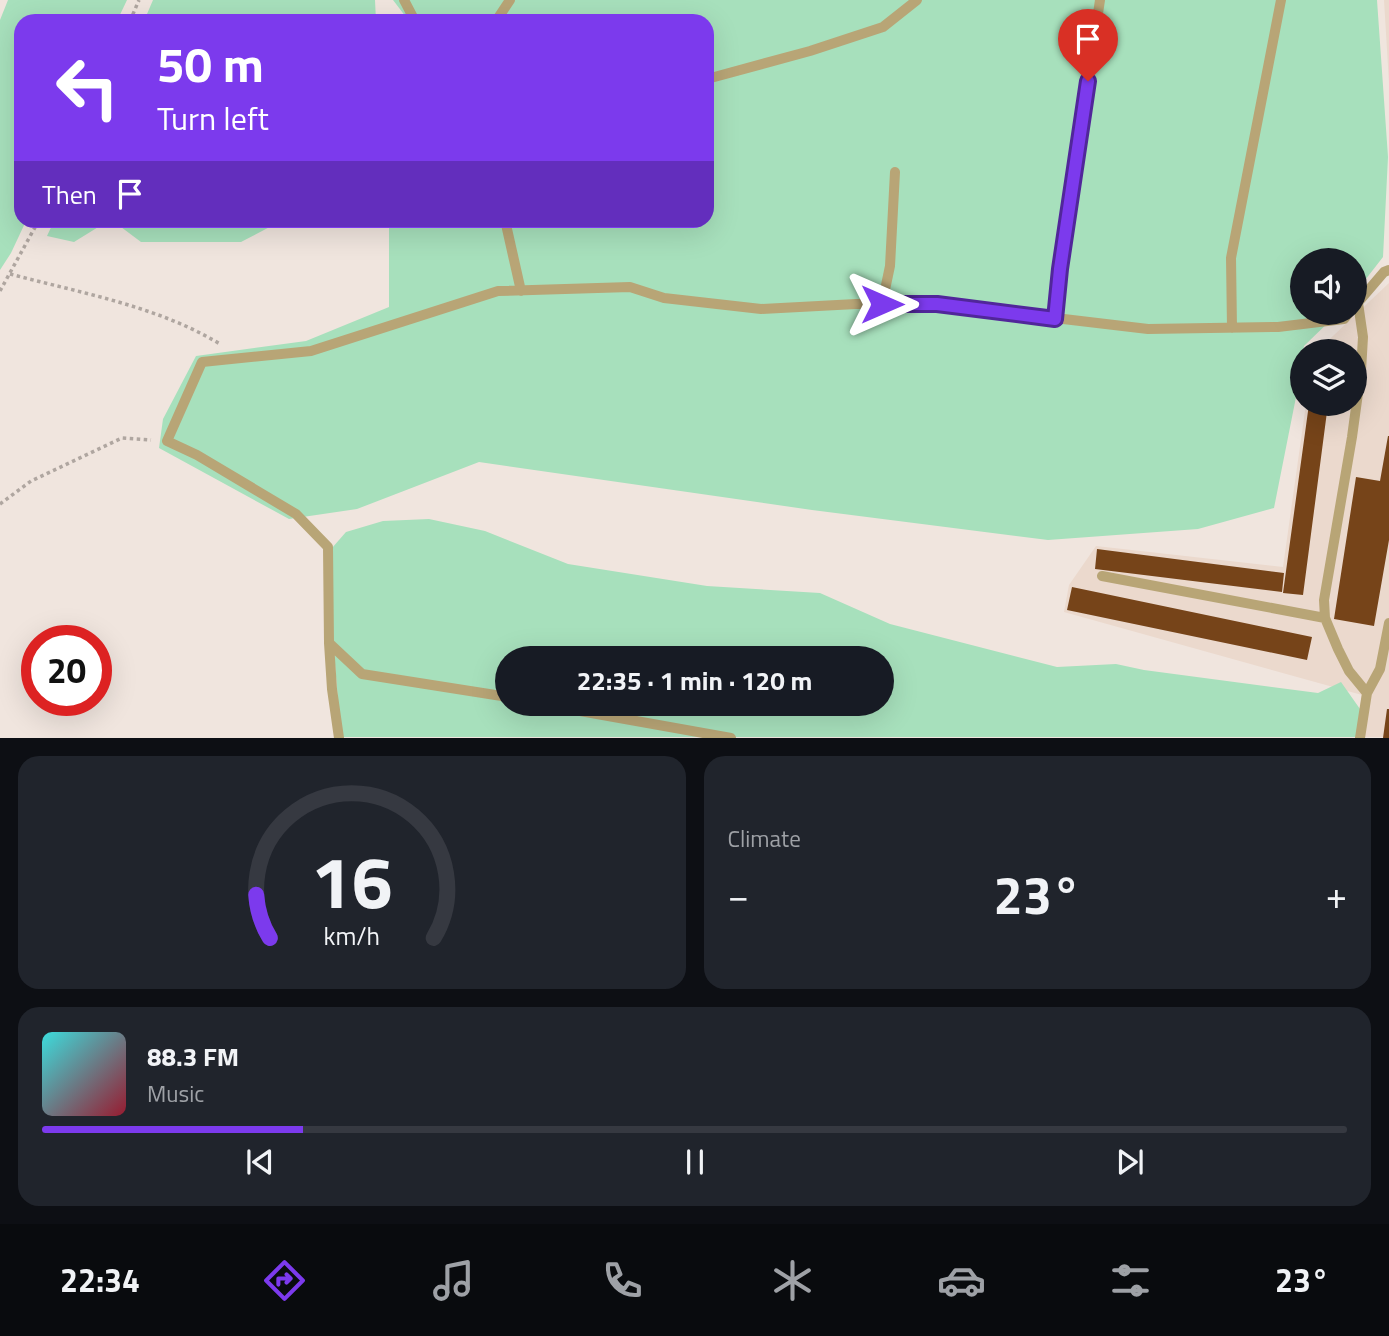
<!DOCTYPE html>
<meta charset="utf-8">
<style>
:root{--surface:#171b24;--page:#20242c;--text:#f1f3f6;--muted:#9ea1a6;--line:#363941;--accent:#7c3aed}
body{margin:0;font-family:"Titillium Web",sans-serif;background:var(--page);color:var(--text);height:100vh;display:flex;flex-direction:column;font-size:26px;white-space:nowrap}
*{box-sizing:border-box;margin:0}
p{font-size:23px;color:var(--muted)}
.icon{flex:none;width:38px;height:38px;fill:none;stroke:currentColor;stroke-width:2;stroke-linecap:round;stroke-linejoin:round}
.map{position:relative;height:738px;overflow:hidden}
.panel{display:flex;flex-direction:column;gap:18px;padding:18px;background:#0d0f14;flex:1}
.panel>*{flex:none}
.guide{position:absolute;left:14px;top:14px;width:700px;height:214px;border-radius:21px;box-shadow:0 7px 28px #0002;background:#7c3aed;color:#fff;overflow:hidden}
.tools{position:absolute;left:1290px;top:248px;display:grid;gap:14px}
.tools a{display:grid;place-items:center;width:77px;height:77px;border-radius:50%;background:var(--surface);box-shadow:0 7px 28px #0002;font-size:35px}
.speed{position:absolute;left:21px;top:625px;display:flex;gap:14px;font-size:35px;font-weight:700;text-align:center}
.speed>*{display:grid;place-content:center;width:91px;height:91px;border-radius:50%;background:var(--surface);box-shadow:0 7px 28px #0002;line-height:1}
.speed .limit{border:10px solid #d22;background:#fff;color:#111}
.pin{position:absolute;display:grid;place-items:center;width:60px;height:60px;color:#fff;margin:-72px -30px;border-radius:50% 50% 50% 0;rotate:-45deg;box-shadow:0 0 7px #0007}
.pin .icon{rotate:45deg}
.me{position:absolute;width:77px;margin:-38px;rotate:90deg;stroke-linejoin:round;filter:drop-shadow(0 0 5px #0008)}
.turn{display:flex;align-items:center;gap:24px;height:147px;padding:0 28px;font-size:32px}
.turn .icon{width:91px;height:91px;stroke-width:2.5}
.turn b{display:block;font-size:49px;line-height:60px}
.then{display:flex;align-items:center;height:66px;padding:0 28px;background:#0003;gap:14px;font-size:26px}
.big{font-size:52px;font-weight:700;line-height:1.1}
.panel .widget{flex:1;display:flex;flex-direction:column;justify-content:center;gap:10px;min-width:0;padding:0 24px;border-radius:21px;background:var(--page)}
.panel .dial{align-items:center;gap:0}
.dial svg{height:182px;overflow:visible;fill:none;stroke:var(--line);stroke-width:7;stroke-linecap:round;text-anchor:middle}
.dial text{fill:var(--text);stroke:none}
.song{display:flex;align-items:center;gap:21px}
.cover{width:84px;height:84px;border-radius:10px;background:linear-gradient(135deg,hsl(180 70% 55%),hsl(350 70% 35%))}
.played{height:7px;border-radius:4px;background:linear-gradient(90deg,var(--accent) 20%,var(--line) 20%)}
.keys{display:flex;justify-content:space-around;direction:ltr}
.heat{display:flex;justify-content:space-between;align-items:center;font-size:38px;direction:ltr}
.panel .tiles{flex:1;display:grid;gap:18px;grid-template-columns:1fr 1fr}
.widget:last-child{grid-column:span 2}
.trip{position:absolute;left:495px;top:646px;width:399px;height:70px;border-radius:35px;background:var(--surface);box-shadow:0 7px 28px #0002;font-weight:700;line-height:70px;text-align:center}
.tabs{display:flex;height:112px;justify-content:space-around;align-items:center;background:#090b0e;color:var(--muted)}
.tabs .icon{width:49px;height:49px}
.tabs .selected{color:var(--accent)}
.tabs b{font-size:32px;color:var(--text)}
.map>svg:first-child{display:block}
</style>
<div class="map">
<svg width="1389" height="738" viewBox="0 0 1389 738">
<rect width="100%" height="100%" fill="#f0e5de"/>
<!-- built -->
<path fill="#ebd9cd" d="M1384,0h5v83z
M1389,283v454h-34l7,-42 -298,-83 5,-27 27,-39 187,21 23,-163h48v-52h-38z"/>
<!-- green -->
<path fill="#a7e0bc" fill-rule="evenodd" d="M8,0h119l-10,21h-96v199l5,1 -15,32 -11,17v-250z
M153,0h222l1,21h-232z
M393,0h984l11,157 -5,100 -28,36 -1,-32h-52v52h36l-34,33 -7,46 -23,116 -76,21 -150,11 -236,-30 -333,-48 -122,47 -68,10 -130,-71 4,-29 33,-63 110,-15 83,-34v-86l318,-1v-199h-298z
M54,221v-1l54,1 -34,21 -27,-6z
M113,221h168l-40,21h-100z
M429,519l56,12 83,33 139,22 113,7 70,31 167,43 59,-3 28,6 174,23 23,-11 19,27 -4,28h-1015l-8,-97 -1,-92 14,-16 37,-11zM508,658h374v46h-374z"/>
<!-- building -->
<path fill="#764419" d="M1309,404h19l-25,191 -20,-2z
M1388,436h1v104l-15,86 -40,-7 22,-142 24,4z
M1097,549l187,24 -2,19 -187,-23z
M1072,587l240,50 -5,23 -240,-50z
M1387,709h2v29h-6z"/>
<g fill="none" stroke-linecap="round" stroke-linejoin="round">
<!-- path -->
<path stroke="#afa6a0" stroke-width="3.5" stroke-dasharray="3.5 3.5" stroke-linecap="butt" d="M130,21l9,-21
M10,274c71,19 147,32 210,70
M0,291l39,-71
M0,504l31,-23 91,-43 29,2"/>
<!-- lane -->
<path stroke="#b8a576" stroke-width="10" d="M404,0l11,21
M496,21l14,-21
M707,79l103,-28 73,-24 34,-27
M505,220l16,71
M1358,303l5,34 -2,34 -9,66 -28,163 1,18 13,31 11,22 18,22
M882,304l8,-38 5,-94
M1354,307l30,-35 5,-2
M1055,319l5,-50 40,-269
M1232,328l-1,-70 50,-258
M1102,576l223,42
M329,643l3,46 7,49
M508,697l-146,-23 -33,-31 -1,-96 -32,-33 -99,-59 -30,-14 35,-79 109,-11 187,-60 132,-4 34,11 97,11 95,-5h81l211,25 130,-2 66,-8 5,-6
M541,704l190,34
M1360,738l7,-45 13,-24 9,-46"/>
</g>
<g fill="none" stroke-linecap="round" stroke-linejoin="round">
<defs>
<path id="route" d="M882,304h55l118,15 5,-50 28,-188"/>
</defs>
<!-- route casing -->
<use href="#route" stroke="#51269a" stroke-width="18"/>
<!-- route -->
<use href="#route" stroke="#7c3aed" stroke-width="12"/>
</g>
</svg>
<div class="tools">
<a><svg class="icon" aria-label="sound" viewBox="0 0 24 24"><path d="M4 9h4l5-4v14l-5-4H4zM17 9q2 3 0 6"/></svg></a>
<a><svg class="icon" aria-label="layers" viewBox="0 0 24 24"><path d="M12 4l9 5-9 5-9-5zM3 14l9 5 9-5"/></svg></a>
</div>
<div class="speed"><div class="limit">20</div></div>
<div class="pin" style="left:1088px;top:81px;background:#d93025"><svg class="icon" aria-label="arrive" viewBox="0 0 24 24"><path d="M6 21V4h12l-3 4 3 4H6"/></svg></div>
<svg class="me" style="left:882px;top:304px" viewBox="-20 -20 40 40"><path d="M0-17L14 15 0 8-14 15z" fill="#7c3aed" stroke="#fff" stroke-width="4"/></svg>
<div class="trip">22:35 · 1 min · 120 m</div>
<div class="guide">
<div class="turn"><svg class="icon" aria-label="left" viewBox="0 0 24 24"><path d="M17 20v-9H6M10 6l-5 5 5 5"/></svg><div><b>50 m</b>Turn left</div></div>
<div class="then">Then<svg class="icon" aria-label="arrive" viewBox="0 0 24 24"><path d="M6 21V4h12l-3 4 3 4H6"/></svg></div>
</div>
</div>
<section class="panel">
<div class="tiles">
<div class="widget dial"><svg viewBox="0 0 100 80">
<path d="M14 69A42 42 0 1 1 86 69"/>
<path d="M14 69A42 42 0 0 1 8 50" stroke="#7c3aed"/>
<text x="50" y="56" font-size="32" font-weight="700">16</text>
<text x="50" y="72" font-size="11">km/h</text>
</svg></div>
<div class="widget"><p>Climate</p>
<div class="heat"><a>−</a><b class="big">23°</b><a>+</a></div>
</div>
<div class="widget">
<div class="song"><i class="cover"></i><div><b>88.3 FM</b><p>Music</p></div></div>
<div class="played"></div>
<div class="keys"><svg class="icon" aria-label="previous" viewBox="0 0 24 24"><path d="M18 5L8 12l10 7zM5 5v14"/></svg><svg class="icon" aria-label="pause" viewBox="0 0 24 24"><path d="M8 5v14M16 5v14"/></svg><svg class="icon" aria-label="next" viewBox="0 0 24 24"><path d="M6 5l10 7-10 7zM19 5v14"/></svg></div>
</div>
</div>
</section>
<nav class="tabs">
<b>22:34</b>
<svg class="icon selected" aria-label="directions" viewBox="0 0 24 24"><path d="M12 3l9 9-9 9-9-9zM9 14v-3h6M13 9l2 2-2 2"/></svg>
<svg class="icon" aria-label="music" viewBox="0 0 24 24"><path d="M9 18V5l10-2v13"/><circle cx="6" cy="18" r="3"/><circle cx="16" cy="16" r="3"/></svg>
<svg class="icon" aria-label="phone" viewBox="0 0 24 24"><path d="M5 4h4l2 5-3 2q2 4 5 5l2-3 5 2v4C11 20 4 13 5 4z"/></svg>
<svg class="icon" aria-label="climate" viewBox="0 0 24 24"><path d="M12 3v18M4 7l16 10M4 17L20 7"/></svg>
<svg class="icon" aria-label="car" viewBox="0 0 24 24"><path d="M5 17H2v-5l4-1 3-4h7l3 4 3 1v5h-3M9 17h6M6 11h13"/><circle cx="7" cy="17" r="2"/><circle cx="17" cy="17" r="2"/></svg>
<svg class="icon" aria-label="filters" viewBox="0 0 24 24"><path d="M4 7h16M4 17h16"/><circle cx="9" cy="7" r="2"/><circle cx="15" cy="17" r="2"/></svg>
<b>23°</b>
</nav>
